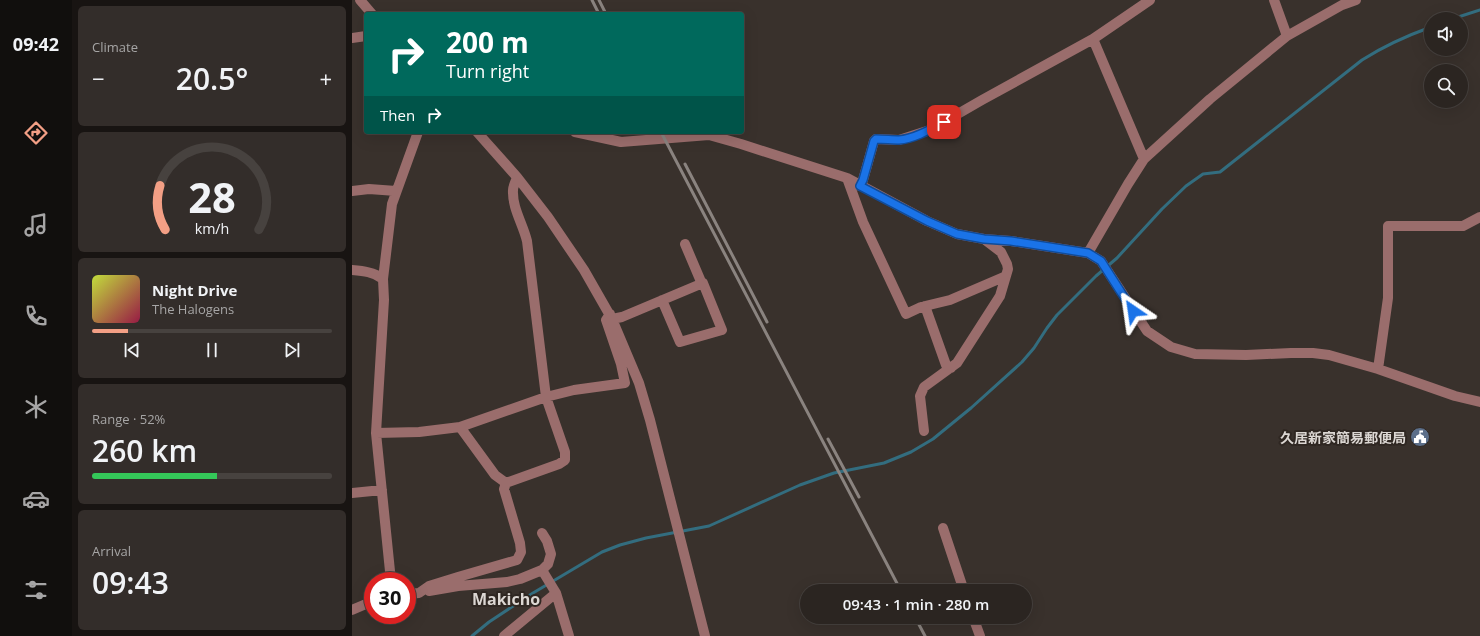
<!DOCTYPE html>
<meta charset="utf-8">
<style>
:root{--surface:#2b2521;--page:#332d2a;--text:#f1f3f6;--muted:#a6a5a5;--line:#47423f;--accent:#f39f85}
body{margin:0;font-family:"Open Sans","Noto Sans JP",sans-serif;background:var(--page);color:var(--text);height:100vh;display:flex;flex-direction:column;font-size:15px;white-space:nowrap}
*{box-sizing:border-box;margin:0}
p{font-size:13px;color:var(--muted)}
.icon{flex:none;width:22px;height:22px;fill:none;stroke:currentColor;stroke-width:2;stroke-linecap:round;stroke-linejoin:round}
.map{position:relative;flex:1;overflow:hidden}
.side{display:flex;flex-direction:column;gap:6px;padding:6px;background:#181412;width:280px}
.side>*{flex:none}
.guide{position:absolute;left:12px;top:12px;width:380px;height:122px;border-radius:4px;box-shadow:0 4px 16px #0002,0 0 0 1px var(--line);background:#00695c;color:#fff;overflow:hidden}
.buttons{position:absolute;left:1072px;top:12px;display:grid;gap:8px}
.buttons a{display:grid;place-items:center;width:44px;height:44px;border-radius:50%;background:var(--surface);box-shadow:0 4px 16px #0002,0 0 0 1px var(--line);font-size:20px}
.speed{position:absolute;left:12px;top:572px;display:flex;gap:8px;font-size:20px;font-weight:700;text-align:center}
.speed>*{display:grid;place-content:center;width:52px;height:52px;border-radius:50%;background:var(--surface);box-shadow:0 4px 16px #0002,0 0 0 1px var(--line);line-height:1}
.speed .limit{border:6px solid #d22;background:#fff;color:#111}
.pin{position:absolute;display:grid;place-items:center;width:34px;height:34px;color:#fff;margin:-17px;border-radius:8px;box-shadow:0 2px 6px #0006}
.me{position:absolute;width:44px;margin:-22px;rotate:328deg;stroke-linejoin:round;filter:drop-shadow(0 0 3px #0008)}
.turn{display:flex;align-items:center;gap:14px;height:84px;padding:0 16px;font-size:18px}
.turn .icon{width:52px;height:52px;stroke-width:2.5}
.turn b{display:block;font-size:28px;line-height:34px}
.then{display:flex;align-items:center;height:38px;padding:0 16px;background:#0003;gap:8px;font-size:15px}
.big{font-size:30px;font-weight:600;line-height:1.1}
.side .widget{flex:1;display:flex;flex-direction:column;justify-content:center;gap:6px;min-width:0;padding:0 14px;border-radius:6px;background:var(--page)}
.side .dial{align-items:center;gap:0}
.dial svg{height:104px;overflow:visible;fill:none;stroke:var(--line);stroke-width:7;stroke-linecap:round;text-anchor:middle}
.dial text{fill:var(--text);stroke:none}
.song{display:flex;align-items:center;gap:12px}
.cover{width:48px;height:48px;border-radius:6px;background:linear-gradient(135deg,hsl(70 70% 55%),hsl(340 70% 35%))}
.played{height:4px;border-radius:2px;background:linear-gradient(90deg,var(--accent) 15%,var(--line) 15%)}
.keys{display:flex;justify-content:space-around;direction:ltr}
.heat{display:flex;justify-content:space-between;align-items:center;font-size:22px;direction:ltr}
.charge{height:6px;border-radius:3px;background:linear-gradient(90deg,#34c759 52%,var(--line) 0)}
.trip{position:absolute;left:448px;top:584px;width:232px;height:40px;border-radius:20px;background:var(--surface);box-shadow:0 4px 16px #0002,0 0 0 1px var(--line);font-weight:600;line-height:40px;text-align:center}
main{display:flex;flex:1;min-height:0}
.tab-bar{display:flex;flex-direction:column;width:72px;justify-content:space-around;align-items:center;background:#110f0d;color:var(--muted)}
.tab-bar .icon{width:28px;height:28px}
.tab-bar .active{color:var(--accent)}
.tab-bar b{font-size:18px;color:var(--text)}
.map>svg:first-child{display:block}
</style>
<main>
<nav class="tab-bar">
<b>09:42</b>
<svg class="icon active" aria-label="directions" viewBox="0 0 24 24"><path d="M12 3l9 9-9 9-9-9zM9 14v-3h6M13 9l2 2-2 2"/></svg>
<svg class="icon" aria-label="music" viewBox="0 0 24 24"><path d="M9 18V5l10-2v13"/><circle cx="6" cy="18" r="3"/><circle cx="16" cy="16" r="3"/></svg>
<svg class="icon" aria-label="phone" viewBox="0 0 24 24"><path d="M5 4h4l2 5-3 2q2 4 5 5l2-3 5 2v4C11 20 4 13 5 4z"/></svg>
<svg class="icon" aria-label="climate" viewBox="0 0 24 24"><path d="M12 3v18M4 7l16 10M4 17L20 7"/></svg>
<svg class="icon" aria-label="car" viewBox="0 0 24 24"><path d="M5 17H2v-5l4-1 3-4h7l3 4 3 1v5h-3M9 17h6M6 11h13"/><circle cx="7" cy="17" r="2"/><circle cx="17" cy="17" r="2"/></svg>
<svg class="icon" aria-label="filters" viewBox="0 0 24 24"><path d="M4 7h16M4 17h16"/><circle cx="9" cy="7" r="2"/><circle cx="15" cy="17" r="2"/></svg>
</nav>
<section class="side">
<div class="widget"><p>Climate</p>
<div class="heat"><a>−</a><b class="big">20.5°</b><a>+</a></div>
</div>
<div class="widget dial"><svg viewBox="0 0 100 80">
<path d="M14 69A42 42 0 1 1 86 69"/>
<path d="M14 69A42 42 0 0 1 10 35" stroke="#f39f85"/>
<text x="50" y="56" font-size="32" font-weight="700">28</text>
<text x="50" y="72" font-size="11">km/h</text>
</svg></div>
<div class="widget">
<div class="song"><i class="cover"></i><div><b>Night Drive</b><p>The Halogens</p></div></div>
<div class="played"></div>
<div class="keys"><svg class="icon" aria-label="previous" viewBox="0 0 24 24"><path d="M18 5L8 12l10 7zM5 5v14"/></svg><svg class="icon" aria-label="pause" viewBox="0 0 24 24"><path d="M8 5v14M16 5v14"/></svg><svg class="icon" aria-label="next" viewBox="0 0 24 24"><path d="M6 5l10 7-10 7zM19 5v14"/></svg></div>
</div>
<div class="widget"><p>Range · 52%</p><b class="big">260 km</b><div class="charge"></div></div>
<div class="widget"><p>Arrival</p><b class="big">09:43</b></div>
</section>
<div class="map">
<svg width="1128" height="636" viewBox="0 0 1128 636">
<rect width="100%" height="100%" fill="#39312c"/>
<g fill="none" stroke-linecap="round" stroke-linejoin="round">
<!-- stream -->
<path stroke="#336d7f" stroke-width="3" d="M1100,19l28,-9
M120,636l17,-14 44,-29 69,-41 18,-7 26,-7 63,-12 91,-41 34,-12 50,-10 27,-11 22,-13 38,-31 51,-46 12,-14 13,-20 10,-13 39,-39 21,-18 45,-49 24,-23 17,-12 17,-2 142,-112c22,-14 44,-24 69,-33"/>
<!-- minor -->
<path stroke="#9a6d6c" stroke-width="10" d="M8,0l12,14
M922,0l13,36
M0,38l14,-2
M741,39l51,120
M125,132l40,45 31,40 36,53 28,49 27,64 11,37 55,216
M223,132l46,10 88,-7 32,9 106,34 80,43 30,13 27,5 27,2 77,12 13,8 46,70 24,16 24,7 51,1 45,-2h22l16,2 49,14 77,27 25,6
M495,178l16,44 43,92 15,-7 29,-7 56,-24
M508,186l3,-6 11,-39 2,-2 23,1 31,-10 52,-30 111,-61 57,-39
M0,191l17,-2 27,2
M333,244l17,40
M736,253l40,-69 16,-25 66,-60 77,-63 55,-31 14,-5
M0,270c11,1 22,2 31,9
M573,306l21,59 5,3
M260,319l10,-2 81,-34 19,47 -42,12 -18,-42
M1026,369l10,-71v-72h75l17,-9
M572,431l-4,-35 4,-9 33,-24 43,-67 8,-27 -1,-5 -6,-12 -17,-13
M24,433l43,-1 41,-5
M154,483l-11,-8 -35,-48 86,-30 28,-7 51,-7 -4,-19 -15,-44 4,-6
M0,493l30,-3
M591,528l21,63
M190,570l14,23 13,43
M39,581l-15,-148 8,-133 -1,-21 9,-75 26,-72
M77,591l29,-5 49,-4 13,-3 22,-9 6,-6 3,-10 -4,-13 -5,-8
M55,594l12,-1 10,-7 29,-9 59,-17 4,-8 -1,-9 -16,-54 2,-6 53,-19 6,-4v-8l-19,-55 -19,-156c-4,-17 -15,-33 -14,-51 0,-4 3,-9 4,-13
M0,610l21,-9
M621,617l7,19
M152,636l52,-43"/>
<!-- rail -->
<path stroke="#8a837f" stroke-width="3" d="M240,0l7,14
M247,0l7,14
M309,132l240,459
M333,164l82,158
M476,439l31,58
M563,617l10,19"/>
</g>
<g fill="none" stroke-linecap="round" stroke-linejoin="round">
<defs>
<path id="route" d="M592,122c-13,7 -30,17 -45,18 -7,0 -15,-1 -23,-1l-2,2 -11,39 -3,6 67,35 30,13 27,5 27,2 77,12 13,8 32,50"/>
</defs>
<!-- route casing -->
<use href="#route" stroke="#114b97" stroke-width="10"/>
<!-- route -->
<use href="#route" stroke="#1a73e8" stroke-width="7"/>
</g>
<!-- icons -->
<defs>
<symbol id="civic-disc" viewBox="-11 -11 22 22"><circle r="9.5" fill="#5c6f8a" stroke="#2f2722"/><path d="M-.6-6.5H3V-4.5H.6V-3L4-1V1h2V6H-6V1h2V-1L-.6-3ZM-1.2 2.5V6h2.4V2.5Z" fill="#fff"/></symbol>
</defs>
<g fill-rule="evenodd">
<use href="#civic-disc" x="1057" y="426" width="22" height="22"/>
</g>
<g text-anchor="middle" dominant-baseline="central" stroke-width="4" stroke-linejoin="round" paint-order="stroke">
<!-- poi labels -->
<g font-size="14" font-weight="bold" fill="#dcd7d3" stroke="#2f2722" text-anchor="end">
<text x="1054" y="437">久居新家簡易郵便局</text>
</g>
<!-- quarter labels -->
<g font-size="16" font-weight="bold" fill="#dcd7d3" stroke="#2f2722">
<text x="154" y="599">Makicho</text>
</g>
</g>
</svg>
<div class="buttons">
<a><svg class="icon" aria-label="sound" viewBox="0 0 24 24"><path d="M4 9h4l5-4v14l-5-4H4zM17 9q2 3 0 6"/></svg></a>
<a><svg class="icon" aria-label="search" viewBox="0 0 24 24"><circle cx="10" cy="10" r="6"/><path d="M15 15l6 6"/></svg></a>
</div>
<div class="speed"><div class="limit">30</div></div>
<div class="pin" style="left:592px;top:122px;background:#d93025"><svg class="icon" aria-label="arrive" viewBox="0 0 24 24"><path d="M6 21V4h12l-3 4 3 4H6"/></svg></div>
<svg class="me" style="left:781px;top:311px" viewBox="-20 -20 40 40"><path d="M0-17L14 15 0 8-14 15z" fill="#1a73e8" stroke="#fff" stroke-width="4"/></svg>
<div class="trip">09:43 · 1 min · 280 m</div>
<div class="guide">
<div class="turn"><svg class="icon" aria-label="right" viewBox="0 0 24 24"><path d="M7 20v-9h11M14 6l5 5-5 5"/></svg><div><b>200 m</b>Turn right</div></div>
<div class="then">Then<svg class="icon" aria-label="right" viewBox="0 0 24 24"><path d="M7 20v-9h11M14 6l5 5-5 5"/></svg></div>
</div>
</div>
</main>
